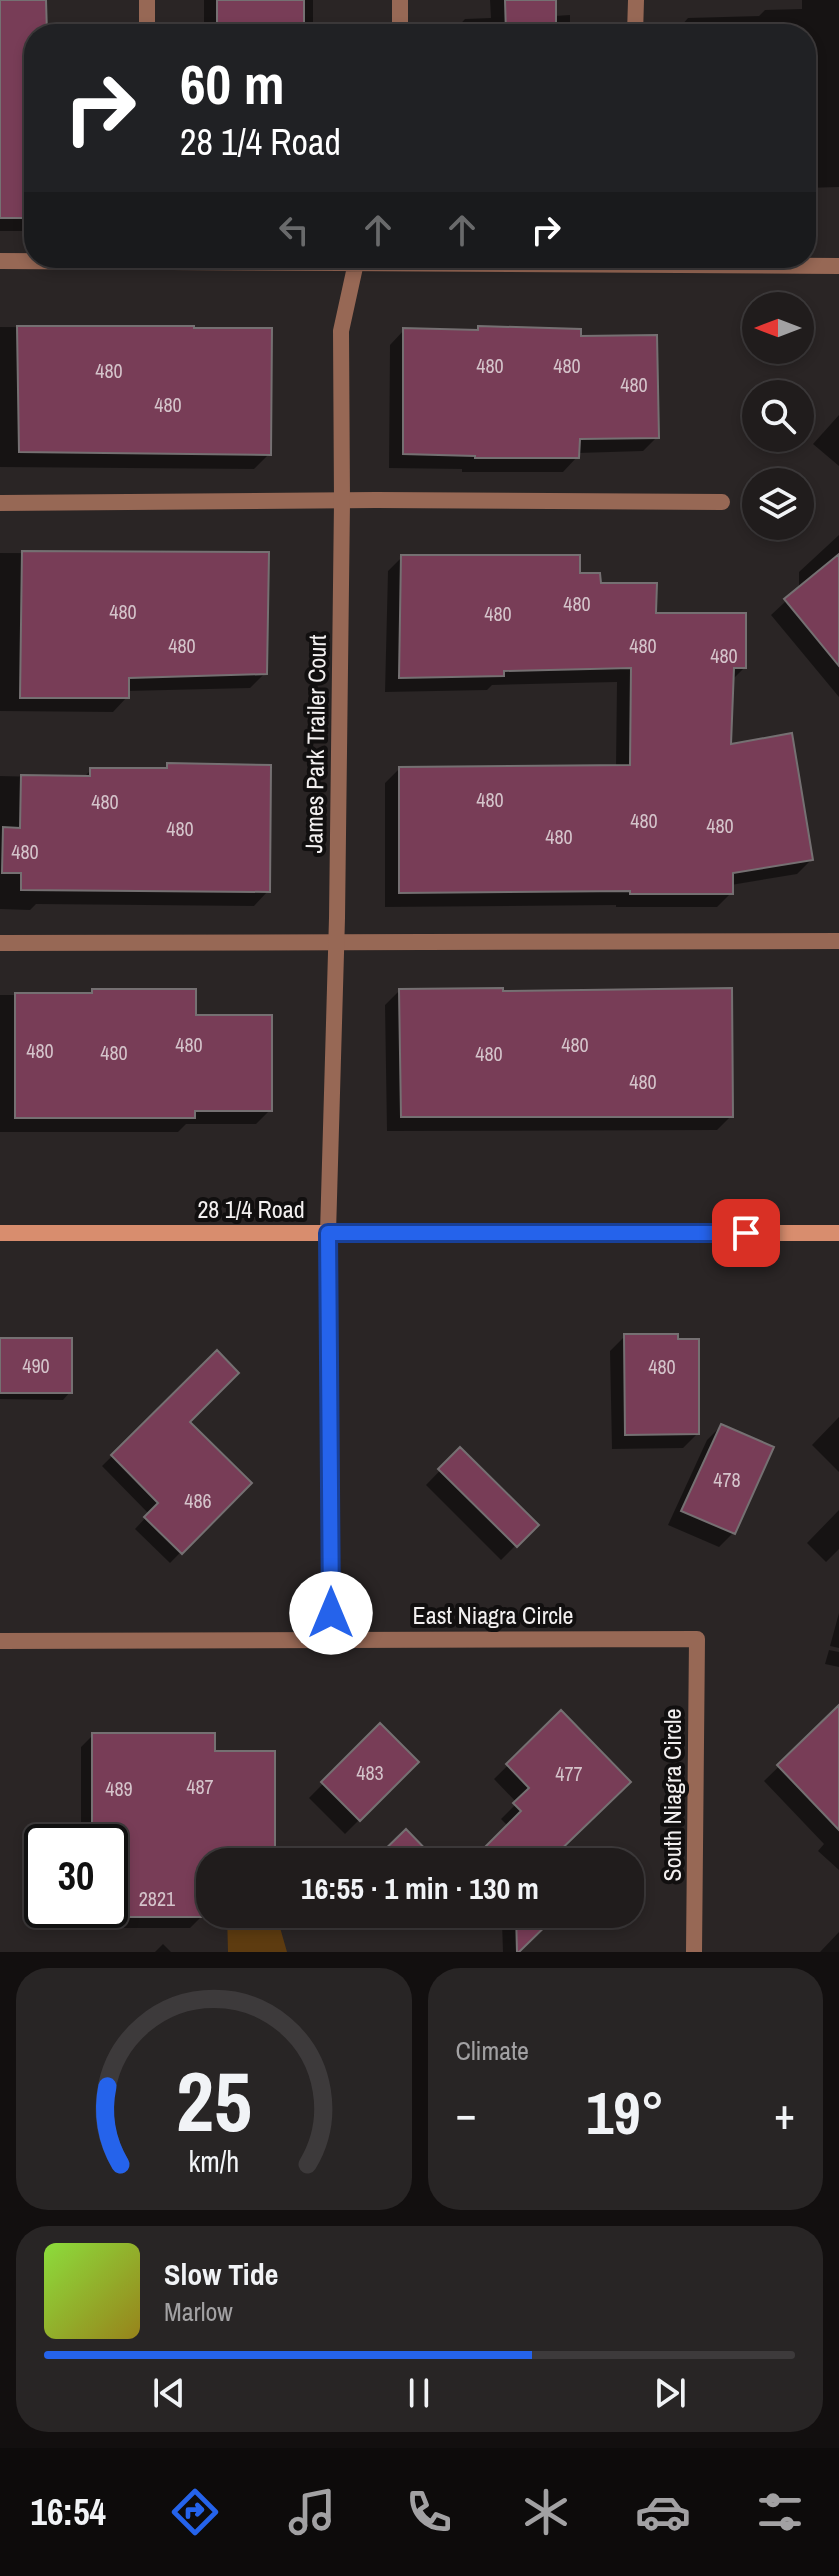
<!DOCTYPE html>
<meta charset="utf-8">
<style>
:root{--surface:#201c1c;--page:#282525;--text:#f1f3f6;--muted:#a2a1a3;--line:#3d3a3b;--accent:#2563eb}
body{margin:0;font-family:"Archivo Narrow",sans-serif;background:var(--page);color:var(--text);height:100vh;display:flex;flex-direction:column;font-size:30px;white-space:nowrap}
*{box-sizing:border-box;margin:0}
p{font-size:26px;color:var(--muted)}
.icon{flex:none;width:44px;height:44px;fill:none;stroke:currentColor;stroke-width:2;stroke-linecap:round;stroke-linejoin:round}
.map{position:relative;height:1952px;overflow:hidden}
.details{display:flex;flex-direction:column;gap:16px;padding:16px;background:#120f0f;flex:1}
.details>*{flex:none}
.banner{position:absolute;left:24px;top:24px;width:792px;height:244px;border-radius:32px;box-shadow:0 4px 12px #0003,0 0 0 2px var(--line);background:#202124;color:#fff;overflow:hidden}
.needle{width:52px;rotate:270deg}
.controls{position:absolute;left:742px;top:292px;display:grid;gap:16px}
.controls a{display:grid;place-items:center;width:72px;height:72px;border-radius:50%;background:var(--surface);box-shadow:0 4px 12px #0003,0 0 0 2px var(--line);font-size:40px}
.speed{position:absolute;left:24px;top:1824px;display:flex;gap:16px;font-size:40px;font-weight:700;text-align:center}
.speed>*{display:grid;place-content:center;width:104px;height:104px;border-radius:50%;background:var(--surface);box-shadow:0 4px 12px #0003,0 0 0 2px var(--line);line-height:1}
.speed .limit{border:4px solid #111;border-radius:12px;background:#fff;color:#111}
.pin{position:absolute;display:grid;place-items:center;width:68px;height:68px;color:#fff;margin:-34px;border-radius:16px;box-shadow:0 4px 12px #0006}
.me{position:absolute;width:88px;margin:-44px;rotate:0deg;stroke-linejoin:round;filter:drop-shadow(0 0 6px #0008)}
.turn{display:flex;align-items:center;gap:28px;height:168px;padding:0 24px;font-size:36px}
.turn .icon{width:104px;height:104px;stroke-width:2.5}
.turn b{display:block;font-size:56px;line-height:68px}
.lanes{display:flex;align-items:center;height:76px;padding:0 24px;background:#0003;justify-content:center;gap:40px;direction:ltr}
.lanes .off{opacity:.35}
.big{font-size:60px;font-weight:700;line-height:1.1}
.details .widget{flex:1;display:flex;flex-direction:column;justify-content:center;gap:12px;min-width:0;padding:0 28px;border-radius:32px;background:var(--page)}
.details .dial{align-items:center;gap:0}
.dial svg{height:208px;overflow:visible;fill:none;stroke:var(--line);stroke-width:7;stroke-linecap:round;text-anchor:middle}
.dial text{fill:var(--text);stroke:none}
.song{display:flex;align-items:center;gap:24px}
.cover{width:96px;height:96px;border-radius:12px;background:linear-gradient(135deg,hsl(90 70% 55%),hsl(50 70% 35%))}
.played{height:8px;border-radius:4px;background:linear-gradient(90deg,var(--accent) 65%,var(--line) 65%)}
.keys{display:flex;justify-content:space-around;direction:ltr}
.heat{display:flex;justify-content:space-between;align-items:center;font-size:44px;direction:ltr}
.details .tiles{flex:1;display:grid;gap:16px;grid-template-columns:1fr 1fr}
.widget:last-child{grid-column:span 2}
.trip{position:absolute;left:196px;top:1848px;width:448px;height:80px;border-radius:32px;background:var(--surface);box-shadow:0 4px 12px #0003,0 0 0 2px var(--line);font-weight:700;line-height:80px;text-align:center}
.tab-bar{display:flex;height:128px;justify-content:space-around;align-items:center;background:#0d0b0b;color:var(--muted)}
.tab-bar .icon{width:56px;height:56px}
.tab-bar .selected{color:var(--accent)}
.tab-bar b{font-size:36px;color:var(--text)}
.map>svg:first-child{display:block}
</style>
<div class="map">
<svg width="839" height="1952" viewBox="0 0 839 1952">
<rect width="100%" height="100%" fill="#2a2525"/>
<!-- green -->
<path fill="#5d3b10" d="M227,1914h53l-1,10 8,28h-59z"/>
<!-- shadow -->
<path fill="#0007" d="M204,0h109v34h-109z
M490,0h64v16l16,-1v19h-119l14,-15 26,-1z
M802,0h37v187l-33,1v-154h-132l14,-16 71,-2 6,-6 37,-1z
M0,110h34v121h-34z
M0,327l192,1 77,126 -15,15 -254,-2z
M479,328l178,109 -14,14 -65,2 -1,4 -14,15h-101v-3l-73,-1 1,-123 14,-15 71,2z
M839,415v51l-26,-22z
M839,535v162l-68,-82 28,-26v-17z
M0,553l267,1 -2,119 -15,15 -123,3v6l-14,15 -113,-1z
M402,557l176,18 76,40 90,53 -13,13 -2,65 82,114 -14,14 -66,11v8l-14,14h-101v-2l-231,2v-124l14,-14 217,-1 1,-86 -125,3 -5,5 -102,2 3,-121z
M168,765l100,126 -14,15 -218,-2 -6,6 -30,-1v-133l83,2 8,-8h72z
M93,991l101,26 76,93 -14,14h-70l-8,8h-178v-137h89z
M399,991l102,2 230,123 -14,14 -330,1 -2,-126z
M625,1336l72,98 -14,14 -71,1 -2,-98z
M0,1340l70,52 -7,8 -63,-1z
M217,1353l-30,69 62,61 -79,80 -35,-34 14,-15 -47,-48z
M839,1417v55l-27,-27z
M721,1426l50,22 -38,85 -14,14 -51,-22 39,-85z
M460,1450l76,75 -35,35 -75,-75z
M839,1510v39l-13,13 -19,-19z
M839,1613v35l-9,-2z
M829,1650l10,2v15l-14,-3z
M839,1708v162l-21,-19 6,-7 -60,-63z
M561,1713l-15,149h-74l36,-36 -7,-7 16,-16 -23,-24z
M380,1726l37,36 -72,72 -36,-36z
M93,1735l120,18 60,106 -3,3h-60v9h-8v45l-12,12h-141v-18h61v-68h-29v-95z
M351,1914h30l-15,15z
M493,1914h62l-38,38h-14l-1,-29z
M839,1932v20h-19z
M163,1944l8,8h-16z"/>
<!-- building -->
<path fill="#783d57" stroke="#757072" stroke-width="2" d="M0,0h46l1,34h-13v184h-34z
M217,0h87v34h-87z
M505,0h51v34h-50z
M17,326h177v2h78l-1,127 -252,-3z
M478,326l103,3v7l76,-1 2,103 -79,1 -1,19h-104v-2l-72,-2v-126l75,2z
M22,551l247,1 -2,122 -138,4v20h-109z
M839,554v112l-55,-67z
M401,555h179v18h20l1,10h56l-1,30h90v55h-12l-3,76 61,-11 21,127 -80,13v21h-103v-3l-231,2v-126l231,-2 1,-97 -127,3v5l-105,2z
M167,763l104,2 -1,127 -249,-2v-17h-19l1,-46 17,1 1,-53 69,1v-8h77z
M503,988v3l229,-3 1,129h-332l-2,-128z
M92,989h104v26h76v96h-77v7h-180v-125h77z
M624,1334h54v5h21v95l-74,1z
M0,1338h72v55h-72z
M217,1350l22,23 -49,49 62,61 -70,71 -38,-37 14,-14 -47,-48z
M721,1424l53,23 -39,87 -54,-23z
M460,1447l79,78 -22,22 -79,-78z
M839,1705v125l-62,-65z
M561,1710l70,72 -83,80h-78l51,-51 -8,-8 16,-15 -23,-24z
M380,1723l39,39 -59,59 -39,-39z
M92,1733h123v18h60v109h-71v57h-94v-75h-18z
M406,1829l31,32 -65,1z
M516,1914h42l-39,38h-2z"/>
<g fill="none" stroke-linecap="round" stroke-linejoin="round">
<!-- lane -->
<path stroke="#976855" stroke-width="16" d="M0,503l376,-3 346,2
M0,943l839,-2"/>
<!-- street -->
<path stroke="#976855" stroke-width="16" d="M147,0v34
M400,0v34
M635,34l1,-34
M0,261l839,5
M331,1639l-3,-406 9,-315 5,-416 -1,-171 16,-73
M0,1641l697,-2 -3,313"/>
<!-- secondary -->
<path stroke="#d88d6e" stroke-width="16" d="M0,1233h839"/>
</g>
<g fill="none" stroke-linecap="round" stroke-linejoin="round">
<defs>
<path id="route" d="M331,1613l-3,-380h418"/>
</defs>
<!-- route casing -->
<use href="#route" stroke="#184099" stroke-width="20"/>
<!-- route -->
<use href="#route" stroke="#2563eb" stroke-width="14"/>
</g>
<g text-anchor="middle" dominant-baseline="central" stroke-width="8" stroke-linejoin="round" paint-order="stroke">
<!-- number labels -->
<g font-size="20" fill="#d4c3ca">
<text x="490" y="365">480</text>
<text x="567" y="365">480</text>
<text x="109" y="370">480</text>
<text x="634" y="384">480</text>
<text x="168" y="404">480</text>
<text x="577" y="603">480</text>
<text x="123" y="611">480</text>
<text x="498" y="613">480</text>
<text x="182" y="645">480</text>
<text x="643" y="645">480</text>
<text x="724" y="655">480</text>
<text x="490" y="799">480</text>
<text x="105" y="801">480</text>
<text x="644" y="820">480</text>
<text x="720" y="825">480</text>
<text x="180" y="828">480</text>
<text x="559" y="836">480</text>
<text x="25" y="851">480</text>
<text x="189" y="1044">480</text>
<text x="575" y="1044">480</text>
<text x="40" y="1050">480</text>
<text x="114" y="1052">480</text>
<text x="489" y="1053">480</text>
<text x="643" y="1081">480</text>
<text x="36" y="1365">490</text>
<text x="662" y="1366">480</text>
<text x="727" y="1479">478</text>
<text x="198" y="1500">486</text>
<text x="370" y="1772">483</text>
<text x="569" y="1773">477</text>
<text x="200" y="1786">487</text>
<text x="119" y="1788">489</text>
<text x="157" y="1898">2821</text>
</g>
<!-- street labels -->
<g font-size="24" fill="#f3f0f0" stroke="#110f0f">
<text transform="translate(315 744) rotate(-89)">James Park Trailer Court</text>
<text x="251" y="1209">28 1/4 Road</text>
<text x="493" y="1615">East Niagra Circle</text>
<text transform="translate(672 1795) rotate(-90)">South Niagra Circle</text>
</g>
</g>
</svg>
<div class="controls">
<a><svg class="needle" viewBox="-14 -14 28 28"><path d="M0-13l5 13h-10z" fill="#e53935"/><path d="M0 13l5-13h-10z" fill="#a2a1a3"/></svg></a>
<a><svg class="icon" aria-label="search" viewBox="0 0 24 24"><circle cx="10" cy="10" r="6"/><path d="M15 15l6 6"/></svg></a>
<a><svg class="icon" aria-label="layers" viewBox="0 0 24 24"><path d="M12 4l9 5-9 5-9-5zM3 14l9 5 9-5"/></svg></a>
</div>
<div class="speed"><div class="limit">30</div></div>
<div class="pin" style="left:746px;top:1233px;background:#d93025"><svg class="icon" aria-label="arrive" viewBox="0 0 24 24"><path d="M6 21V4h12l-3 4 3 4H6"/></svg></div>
<svg class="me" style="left:331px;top:1613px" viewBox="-20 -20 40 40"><circle r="19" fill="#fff"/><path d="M0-13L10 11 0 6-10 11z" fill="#2563eb"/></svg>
<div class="trip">16:55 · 1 min · 130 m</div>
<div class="banner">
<div class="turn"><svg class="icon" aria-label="right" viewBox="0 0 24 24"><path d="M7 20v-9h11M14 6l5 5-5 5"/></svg><div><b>60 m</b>28 1/4 Road</div></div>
<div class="lanes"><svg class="icon off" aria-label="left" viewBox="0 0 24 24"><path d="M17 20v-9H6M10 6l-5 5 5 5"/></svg><svg class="icon off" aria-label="ahead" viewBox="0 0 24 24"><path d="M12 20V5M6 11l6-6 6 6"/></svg><svg class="icon off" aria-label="ahead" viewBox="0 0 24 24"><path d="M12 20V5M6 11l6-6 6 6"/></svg><svg class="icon" aria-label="right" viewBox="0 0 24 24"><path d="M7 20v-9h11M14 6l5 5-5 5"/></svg></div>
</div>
</div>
<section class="details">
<div class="tiles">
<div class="widget dial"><svg viewBox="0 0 100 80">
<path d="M14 69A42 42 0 1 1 86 69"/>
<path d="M14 69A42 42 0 0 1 9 39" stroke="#2563eb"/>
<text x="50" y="56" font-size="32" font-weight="700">25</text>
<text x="50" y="72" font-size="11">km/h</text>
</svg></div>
<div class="widget"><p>Climate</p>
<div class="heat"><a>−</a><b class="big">19°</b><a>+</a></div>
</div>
<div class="widget">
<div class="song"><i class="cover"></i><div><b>Slow Tide</b><p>Marlow</p></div></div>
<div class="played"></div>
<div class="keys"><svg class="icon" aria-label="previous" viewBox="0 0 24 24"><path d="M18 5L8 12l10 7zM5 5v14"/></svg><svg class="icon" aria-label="pause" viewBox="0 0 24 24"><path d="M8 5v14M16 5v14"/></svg><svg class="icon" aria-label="next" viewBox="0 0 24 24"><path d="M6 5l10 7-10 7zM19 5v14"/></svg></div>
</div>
</div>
</section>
<nav class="tab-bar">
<b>16:54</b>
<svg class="icon selected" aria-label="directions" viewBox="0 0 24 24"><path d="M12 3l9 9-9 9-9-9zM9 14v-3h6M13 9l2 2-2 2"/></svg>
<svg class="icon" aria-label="music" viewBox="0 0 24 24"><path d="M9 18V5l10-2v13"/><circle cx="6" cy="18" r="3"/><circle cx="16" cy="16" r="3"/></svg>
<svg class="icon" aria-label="phone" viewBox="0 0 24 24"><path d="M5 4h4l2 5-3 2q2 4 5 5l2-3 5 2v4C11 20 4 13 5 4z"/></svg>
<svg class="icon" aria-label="climate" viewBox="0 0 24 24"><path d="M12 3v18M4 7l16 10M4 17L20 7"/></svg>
<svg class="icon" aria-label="car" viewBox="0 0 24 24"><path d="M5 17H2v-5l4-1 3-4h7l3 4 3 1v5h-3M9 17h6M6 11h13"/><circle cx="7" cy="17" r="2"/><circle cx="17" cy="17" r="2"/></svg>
<svg class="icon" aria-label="filters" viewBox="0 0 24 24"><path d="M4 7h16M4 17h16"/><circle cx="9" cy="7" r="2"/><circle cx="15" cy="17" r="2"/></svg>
</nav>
